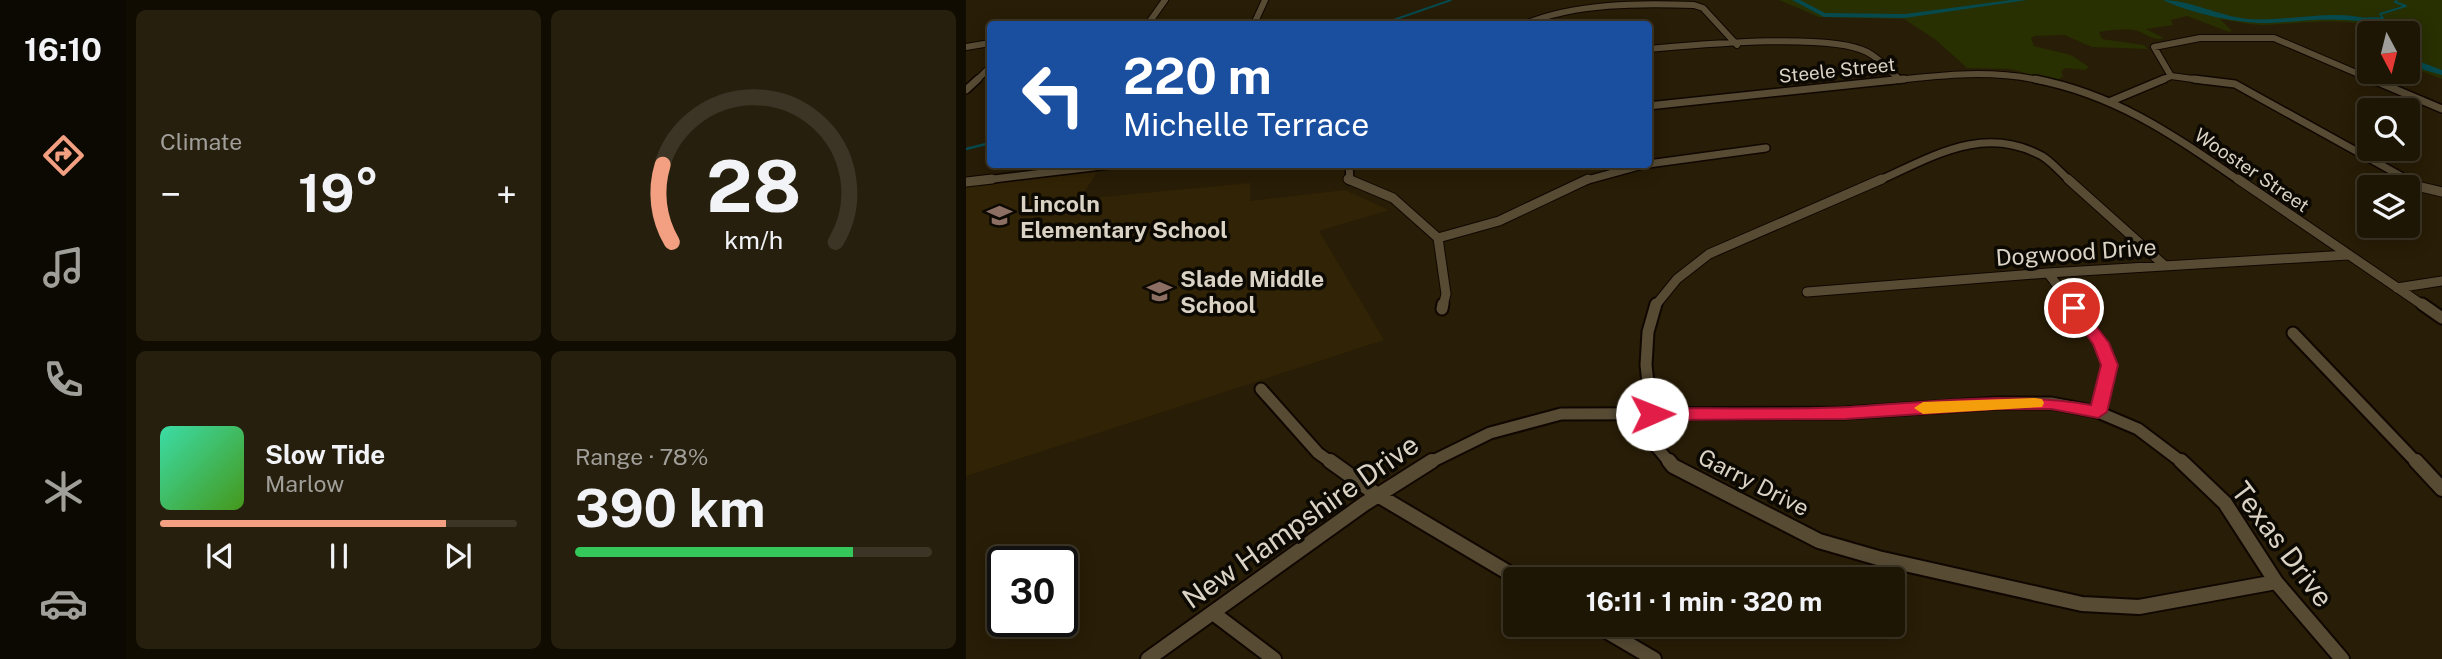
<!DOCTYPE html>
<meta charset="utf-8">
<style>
:root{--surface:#1e1604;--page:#261f0e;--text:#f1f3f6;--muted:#a19f9a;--line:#3c3526;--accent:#f2a081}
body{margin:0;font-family:"Public Sans",sans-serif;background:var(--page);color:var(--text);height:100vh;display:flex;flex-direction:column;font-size:26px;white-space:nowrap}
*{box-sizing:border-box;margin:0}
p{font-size:23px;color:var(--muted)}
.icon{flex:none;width:38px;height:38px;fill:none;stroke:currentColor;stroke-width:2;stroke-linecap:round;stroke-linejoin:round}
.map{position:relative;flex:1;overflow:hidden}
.details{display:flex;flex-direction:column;gap:10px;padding:10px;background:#100c02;width:840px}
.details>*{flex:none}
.guide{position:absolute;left:21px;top:21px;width:665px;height:147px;border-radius:7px;box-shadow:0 4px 18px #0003,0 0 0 2px var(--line);background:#1a4fa0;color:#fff;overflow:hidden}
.needle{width:46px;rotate:173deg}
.fabs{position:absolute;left:1391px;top:21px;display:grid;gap:14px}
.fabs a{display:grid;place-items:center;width:63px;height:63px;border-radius:7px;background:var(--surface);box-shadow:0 4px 18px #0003,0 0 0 2px var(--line);font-size:35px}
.speed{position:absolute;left:21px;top:546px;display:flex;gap:14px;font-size:35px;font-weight:700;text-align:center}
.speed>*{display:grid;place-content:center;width:91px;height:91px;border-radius:50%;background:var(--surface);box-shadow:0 4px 18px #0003,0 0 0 2px var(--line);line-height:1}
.speed .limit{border:4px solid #111;border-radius:10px;background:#fff;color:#111}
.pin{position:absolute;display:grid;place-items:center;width:60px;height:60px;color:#fff;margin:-30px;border:4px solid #fff;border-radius:50%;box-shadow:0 2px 7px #0007}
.me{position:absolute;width:77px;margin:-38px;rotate:89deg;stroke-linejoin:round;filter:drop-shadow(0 0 5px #0008)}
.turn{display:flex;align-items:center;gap:24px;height:147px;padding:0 21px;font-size:32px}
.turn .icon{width:91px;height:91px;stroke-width:2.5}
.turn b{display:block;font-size:49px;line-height:60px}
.big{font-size:52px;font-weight:700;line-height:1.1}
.details .tile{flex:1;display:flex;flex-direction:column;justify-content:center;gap:10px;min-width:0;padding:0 24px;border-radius:10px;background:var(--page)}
.details .dial{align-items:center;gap:0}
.dial svg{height:182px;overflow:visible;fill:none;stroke:var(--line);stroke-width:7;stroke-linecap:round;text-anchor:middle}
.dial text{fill:var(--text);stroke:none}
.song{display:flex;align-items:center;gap:21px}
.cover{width:84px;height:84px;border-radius:10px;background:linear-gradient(135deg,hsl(160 70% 55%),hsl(100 70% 35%))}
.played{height:7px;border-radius:4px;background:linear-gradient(90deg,var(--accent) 80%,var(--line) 80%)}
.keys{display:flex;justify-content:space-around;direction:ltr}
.heat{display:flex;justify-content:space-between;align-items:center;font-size:38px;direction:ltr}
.charge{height:10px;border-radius:5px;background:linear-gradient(90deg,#34c759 78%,var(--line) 0)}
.details .tiles{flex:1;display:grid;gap:10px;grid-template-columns:repeat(2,1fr)}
.trip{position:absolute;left:537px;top:567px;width:402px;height:70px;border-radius:7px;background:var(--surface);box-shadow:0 4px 18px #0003,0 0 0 2px var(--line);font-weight:700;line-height:70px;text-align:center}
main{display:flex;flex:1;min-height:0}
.dock{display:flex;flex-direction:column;width:126px;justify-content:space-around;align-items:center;background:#0c0902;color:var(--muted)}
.dock .icon{width:49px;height:49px}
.dock .current{color:var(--accent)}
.dock b{font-size:32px;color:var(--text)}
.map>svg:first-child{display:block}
</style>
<main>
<nav class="dock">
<b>16:10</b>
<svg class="icon current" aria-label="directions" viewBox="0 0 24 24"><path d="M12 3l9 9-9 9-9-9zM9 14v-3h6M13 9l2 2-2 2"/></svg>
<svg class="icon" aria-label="music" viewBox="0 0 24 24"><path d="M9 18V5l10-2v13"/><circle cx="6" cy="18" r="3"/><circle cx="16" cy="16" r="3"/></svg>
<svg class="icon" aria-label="phone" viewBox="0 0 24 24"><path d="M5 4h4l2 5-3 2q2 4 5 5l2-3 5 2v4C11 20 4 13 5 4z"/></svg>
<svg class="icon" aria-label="climate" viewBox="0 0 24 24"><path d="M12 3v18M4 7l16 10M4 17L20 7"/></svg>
<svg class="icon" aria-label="car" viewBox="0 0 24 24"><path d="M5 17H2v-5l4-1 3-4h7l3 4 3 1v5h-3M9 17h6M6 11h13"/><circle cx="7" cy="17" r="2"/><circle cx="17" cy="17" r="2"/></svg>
</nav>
<section class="details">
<div class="tiles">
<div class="tile"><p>Climate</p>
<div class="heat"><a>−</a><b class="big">19°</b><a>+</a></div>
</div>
<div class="tile dial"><svg viewBox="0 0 100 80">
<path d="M14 69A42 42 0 1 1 86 69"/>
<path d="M14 69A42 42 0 0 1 10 35" stroke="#f2a081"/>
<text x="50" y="56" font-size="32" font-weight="700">28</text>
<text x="50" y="72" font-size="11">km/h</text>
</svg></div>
<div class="tile">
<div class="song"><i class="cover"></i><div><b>Slow Tide</b><p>Marlow</p></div></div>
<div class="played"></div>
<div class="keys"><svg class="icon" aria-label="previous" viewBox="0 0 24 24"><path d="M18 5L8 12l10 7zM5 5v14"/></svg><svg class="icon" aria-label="pause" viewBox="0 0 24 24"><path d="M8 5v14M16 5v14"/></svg><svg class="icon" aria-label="next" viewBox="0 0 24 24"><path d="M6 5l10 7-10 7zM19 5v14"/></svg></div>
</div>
<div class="tile"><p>Range · 78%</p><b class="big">390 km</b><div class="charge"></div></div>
</div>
</section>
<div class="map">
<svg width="1476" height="659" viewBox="0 0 1476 659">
<rect width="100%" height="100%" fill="#281d06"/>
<!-- built -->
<path fill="#312305" d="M131,172l-17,27 170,-16v18l95,-11 44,20 -70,21 65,109 -418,136v-289z"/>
<!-- green -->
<path fill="#282f00" d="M813,0h663v79l-34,-13v-33h-29c-14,-20 -91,-8 -116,-8 -14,0 -29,-4 -43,-6l12,12 -3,1 -42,-16 -16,4 2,5 -27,4 18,9c-13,4 -18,-6 -31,-8 -10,-1 -23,0 -34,2l3,7 42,6 4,4 -56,-2 -28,-12 -29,1 -4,2 3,8 37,9 18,12 -4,3 -20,-2 -4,4 2,4 -5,4h-5l-43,-11 -43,-1 -31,-28 -32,-21 -85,-2z"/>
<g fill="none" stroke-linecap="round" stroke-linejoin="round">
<!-- stream-far1 -->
<path stroke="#064a4e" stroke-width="2" d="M1382,19l35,-1 -3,-4 26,-8 -11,-4 2,-2
M416,24l69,-24"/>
<!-- stream -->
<path stroke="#064a4e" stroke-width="2.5" d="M0,149l24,-6"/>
<!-- canal -->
<path fill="#064a4e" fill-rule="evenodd" d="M826,0h8l25,13 80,1 106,-14h16l-122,18 -81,-1z
M1197,0c27,0 56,16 85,19 47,4 108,-19 148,14 -8,0 -11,-4 -19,-7 -10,-4 -22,-6 -32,-6 -26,-2 -51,2 -76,3 -30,1 -80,-10 -106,-23z
M1442,52l10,9 24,9v5c-13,-4 -34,-7 -34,-23z"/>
<defs>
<path id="street-far4" d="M182,24l17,-24
M288,24l11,-24
M559,24c51,-21 114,-21 169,-19l9,3 34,37
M0,47l24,-4
M682,49c47,-4 181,-17 219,3 12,6 23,19 33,28
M1205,76l37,5
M10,81l14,-14
M921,81c54,-6 103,-12 156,0
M1194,81l11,-5 -17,-29 46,-9h74l101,43"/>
<path id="street-far3" d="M1069,79c82,16 138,56 205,102
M1228,79l41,5 175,97
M1405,79l71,30
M0,90l12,-11
M1143,102l55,-23
M682,106l256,-27
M383,164l1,17
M682,164l118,-16
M11,181l141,-17
M618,181l62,-17
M912,181c54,-24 105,-57 164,-25 10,6 19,17 28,25"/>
<path id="street-far2" d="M382,179l45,19 45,40 8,56 -3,12
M1102,179l96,86
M1272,179l186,127
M1440,179l15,8 21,5
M0,182l26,-3
M472,238l61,-17 89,-42
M1082,273l25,33
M1431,288l45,-7
M841,292l241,-19 300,-18
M689,306l22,-27 32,-25 173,-75"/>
<path id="street-far1" d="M690,304l-8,28 -2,33 9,80 15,18
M1106,304l29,39 8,22 -11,47
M1456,304l20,14
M476,309l1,-5
M1327,333l124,130
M295,389l57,64 14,10
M463,463l61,-30 71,-19 285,-1 151,-10h54l47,9 40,17 45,34"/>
<path id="street" d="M364,461l46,33 143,85
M703,461l4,5 146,75 59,17 204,46 57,3 137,-25
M1215,461l44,42 51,79 66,77
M1450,461l26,28
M247,613l61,46
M630,625l58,34
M182,659l216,-155 68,-43"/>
</defs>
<!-- street-far4 casing -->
<use href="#street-far4" stroke="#100700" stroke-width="8"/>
<!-- street-far3 casing -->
<use href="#street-far3" stroke="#100700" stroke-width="10"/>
<!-- street-far2 casing -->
<use href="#street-far2" stroke="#100700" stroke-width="11"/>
<!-- street-far1 casing -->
<use href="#street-far1" stroke="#100700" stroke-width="15"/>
<!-- street casing -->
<use href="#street" stroke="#100700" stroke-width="18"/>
<!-- street-far4 -->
<use href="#street-far4" stroke="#574b34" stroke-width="6"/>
<!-- street-far3 -->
<use href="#street-far3" stroke="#574b34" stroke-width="7"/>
<!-- street-far2 -->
<use href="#street-far2" stroke="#574b34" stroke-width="9"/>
<!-- street-far1 -->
<use href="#street-far1" stroke="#574b34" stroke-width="11"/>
<!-- street -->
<use href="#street" stroke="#574b34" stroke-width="14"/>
</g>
<!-- route -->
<path fill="#e11d48" stroke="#92132f" stroke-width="2" d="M1108,303l6,2 29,38 9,22 -11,47 -9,6 -47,-9h-54l-151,10 -194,1 -9,-6 9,-6c66,0 132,2 198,-1 81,-5 161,-16 241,-2l10,-40 -8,-21 -26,-36z"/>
<!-- slow -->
<path fill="#f59e0b" d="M1069,398l7,1 2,4 -2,4 -119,7 -9,-6 9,-6z"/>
<!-- icons -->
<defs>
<symbol id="school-bare" viewBox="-9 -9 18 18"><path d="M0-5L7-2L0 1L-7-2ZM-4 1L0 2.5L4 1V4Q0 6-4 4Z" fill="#8d6e63" stroke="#0c0802" stroke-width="2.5" paint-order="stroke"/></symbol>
</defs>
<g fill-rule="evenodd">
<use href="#school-bare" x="16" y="198" width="35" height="35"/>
<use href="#school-bare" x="176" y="274" width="35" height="35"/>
</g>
<g text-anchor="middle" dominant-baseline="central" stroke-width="7" stroke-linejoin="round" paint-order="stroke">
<!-- far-street labels -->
<g font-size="19" fill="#d9d2c5" stroke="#0c0802">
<text transform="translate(871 70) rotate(-6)">Steele Street</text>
<text transform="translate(1286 170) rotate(34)">Wooster Street</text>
</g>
<!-- poi labels -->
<g font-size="23" font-weight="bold" fill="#d9d2c5" stroke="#0c0802" text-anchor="start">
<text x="54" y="203">Lincoln<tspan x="54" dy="26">Elementary School</tspan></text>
<text x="214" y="278">Slade Middle<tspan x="214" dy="26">School</tspan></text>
</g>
<!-- street labels -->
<g font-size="23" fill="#d9d2c5" stroke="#0c0802">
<text transform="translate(1110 252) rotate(-4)">Dogwood Drive</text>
<text transform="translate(788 482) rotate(27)">Garry Drive</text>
</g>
<!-- near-street labels -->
<g font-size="28" fill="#d9d2c5" stroke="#0c0802">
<text transform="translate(334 521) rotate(-35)">New Hampshire Drive</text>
<text transform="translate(1317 544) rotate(53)">Texas Drive</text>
</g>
</g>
</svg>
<div class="fabs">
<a><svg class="needle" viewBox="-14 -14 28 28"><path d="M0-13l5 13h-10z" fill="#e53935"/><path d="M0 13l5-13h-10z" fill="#a19f9a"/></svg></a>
<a><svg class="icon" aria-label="search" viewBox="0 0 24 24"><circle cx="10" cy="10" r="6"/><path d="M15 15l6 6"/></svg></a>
<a><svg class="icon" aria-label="layers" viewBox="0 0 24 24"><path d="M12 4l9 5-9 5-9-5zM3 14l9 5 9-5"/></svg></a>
</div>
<div class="speed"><div class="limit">30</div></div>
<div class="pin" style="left:1108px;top:308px;background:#d93025"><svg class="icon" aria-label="arrive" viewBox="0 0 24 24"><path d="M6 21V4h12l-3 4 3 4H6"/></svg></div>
<svg class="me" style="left:686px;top:414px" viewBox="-20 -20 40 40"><circle r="19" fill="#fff"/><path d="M0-13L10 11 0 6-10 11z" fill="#e11d48"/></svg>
<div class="trip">16:11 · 1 min · 320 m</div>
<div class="guide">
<div class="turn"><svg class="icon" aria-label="left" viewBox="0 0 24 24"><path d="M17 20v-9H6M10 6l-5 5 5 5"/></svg><div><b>220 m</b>Michelle Terrace</div></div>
</div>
</div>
</main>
